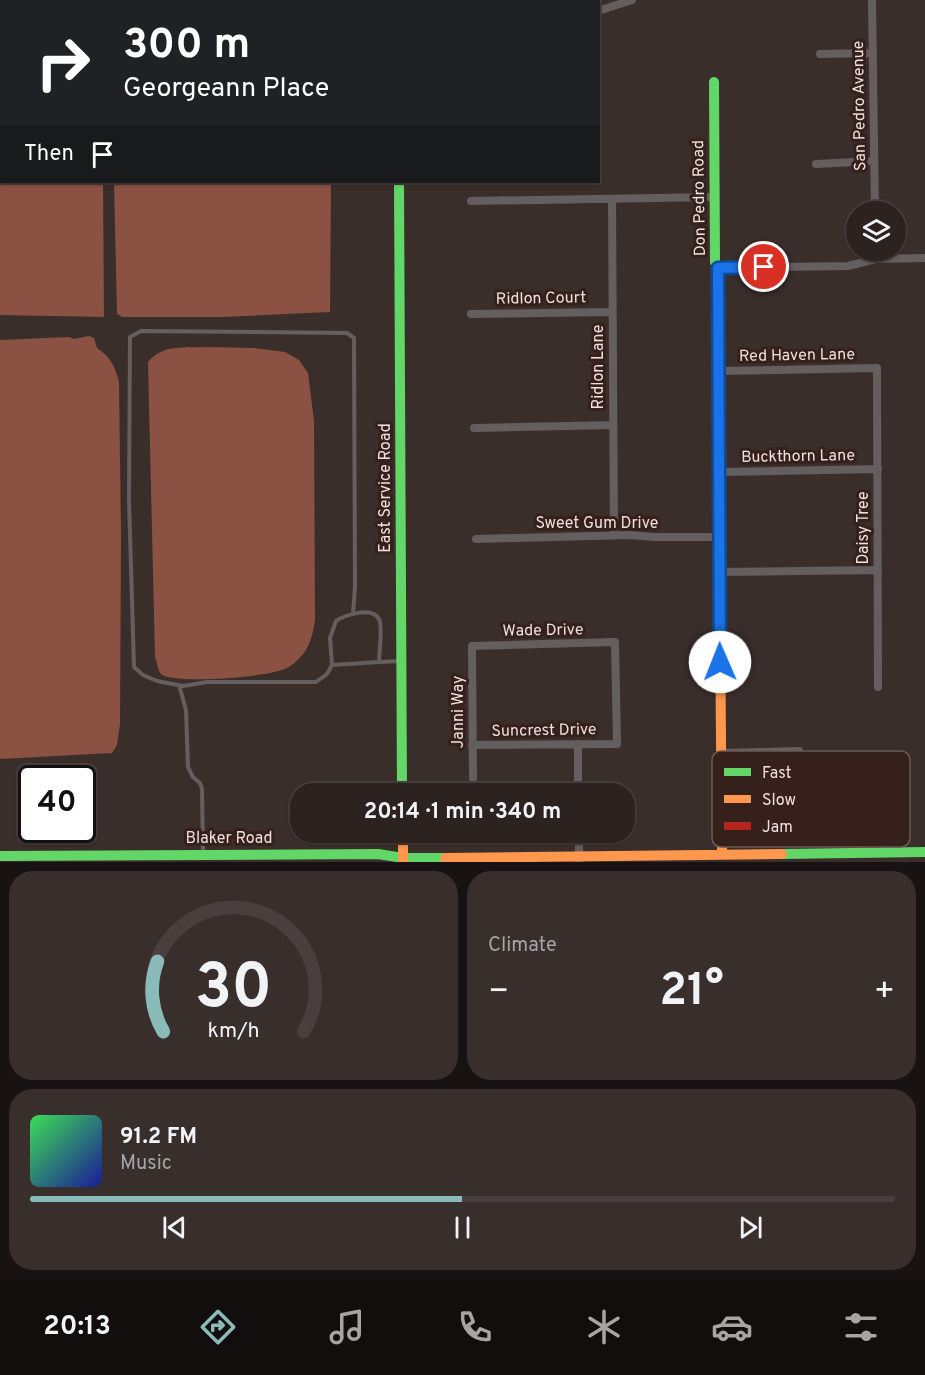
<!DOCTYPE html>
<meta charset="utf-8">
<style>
:root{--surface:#2c2220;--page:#382f2d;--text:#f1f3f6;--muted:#a6a4a5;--line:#483f3e;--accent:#8bbbb9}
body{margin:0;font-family:Overpass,sans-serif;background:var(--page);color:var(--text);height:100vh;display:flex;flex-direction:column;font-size:22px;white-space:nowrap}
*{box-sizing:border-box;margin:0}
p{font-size:20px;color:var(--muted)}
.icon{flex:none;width:33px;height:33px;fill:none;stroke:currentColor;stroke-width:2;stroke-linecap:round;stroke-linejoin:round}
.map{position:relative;height:862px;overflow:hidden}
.drawer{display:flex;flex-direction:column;gap:9px;padding:9px;background:#181312;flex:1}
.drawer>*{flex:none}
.hud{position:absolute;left:0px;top:0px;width:600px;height:183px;box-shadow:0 2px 4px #0004,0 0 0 2px var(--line);background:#202124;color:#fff;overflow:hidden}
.buttons{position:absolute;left:846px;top:201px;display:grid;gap:12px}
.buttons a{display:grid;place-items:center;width:60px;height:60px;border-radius:50%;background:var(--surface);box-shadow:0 2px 4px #0004,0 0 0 2px var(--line);font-size:30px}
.speed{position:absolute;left:18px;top:765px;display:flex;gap:12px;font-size:30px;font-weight:700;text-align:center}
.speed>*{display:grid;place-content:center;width:78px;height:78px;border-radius:50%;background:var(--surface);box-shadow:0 2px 4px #0004,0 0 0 2px var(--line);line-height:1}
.speed .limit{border:3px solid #111;border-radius:9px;background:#fff;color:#111}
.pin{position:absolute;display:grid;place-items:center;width:51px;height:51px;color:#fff;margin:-26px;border:3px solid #fff;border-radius:50%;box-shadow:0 2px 6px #0007}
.me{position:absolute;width:66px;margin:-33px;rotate:359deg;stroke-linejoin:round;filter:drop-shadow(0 0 4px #0008)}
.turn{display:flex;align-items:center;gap:21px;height:126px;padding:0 24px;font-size:27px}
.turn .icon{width:78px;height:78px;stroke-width:2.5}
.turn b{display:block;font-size:42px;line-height:51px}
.then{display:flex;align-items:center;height:57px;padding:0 24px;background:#0003;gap:12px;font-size:22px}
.big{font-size:45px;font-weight:700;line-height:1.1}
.drawer .widget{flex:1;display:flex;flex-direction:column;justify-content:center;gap:9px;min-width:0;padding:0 21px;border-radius:24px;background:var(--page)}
.drawer .dial{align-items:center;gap:0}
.dial svg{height:156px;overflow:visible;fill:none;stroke:var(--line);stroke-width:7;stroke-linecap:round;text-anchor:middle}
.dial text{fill:var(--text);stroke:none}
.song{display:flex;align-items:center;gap:18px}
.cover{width:72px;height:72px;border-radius:9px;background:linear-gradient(135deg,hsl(130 70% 55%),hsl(240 70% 35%))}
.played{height:6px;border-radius:3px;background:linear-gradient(90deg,var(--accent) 50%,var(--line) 50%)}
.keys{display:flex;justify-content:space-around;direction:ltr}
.heat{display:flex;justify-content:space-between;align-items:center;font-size:33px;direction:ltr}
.drawer .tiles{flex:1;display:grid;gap:9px;grid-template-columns:1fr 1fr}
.widget:last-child{grid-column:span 2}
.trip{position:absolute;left:290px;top:783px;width:345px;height:60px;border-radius:24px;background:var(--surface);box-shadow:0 2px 4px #0004,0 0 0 2px var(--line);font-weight:700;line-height:60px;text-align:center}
.menu{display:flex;height:96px;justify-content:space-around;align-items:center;background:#120e0d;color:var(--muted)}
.menu .icon{width:42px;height:42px}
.menu .on{color:var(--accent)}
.menu b{font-size:27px;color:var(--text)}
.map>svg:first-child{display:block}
</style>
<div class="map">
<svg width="925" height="862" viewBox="0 0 925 862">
<rect width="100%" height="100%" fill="#3a2e2b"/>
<!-- water -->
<path fill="#8b5143" d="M0,0h336v1l-334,1 -1,69z
M0,143l2,39h101l1,135 -104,-2z
M114,182h217l-1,130 -108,5h-100l-5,-3z
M89,336l5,2 3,10c14,9 18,19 22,34l2,152 -1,190 -3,21 -5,8 -112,6v-419l69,-3 5,2z
M206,347l48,1 31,4 14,8 9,13 6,48 1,199c-3,21 -8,35 -26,47 -14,10 -117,18 -128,7 -3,-3 -4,-13 -6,-17l-7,-295c15,-18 36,-14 58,-15z"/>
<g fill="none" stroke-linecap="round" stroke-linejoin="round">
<!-- lane -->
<path stroke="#645e5e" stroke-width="4" d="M379,662l-47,3 -2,-27 6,-17c9,-6 36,-15 43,-2 4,7 0,34 0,43l22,-1
M332,665l-5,9 -11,8h-109l-24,4 -26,-5 -14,-6 -9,-8 -5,-167 1,-163 11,-6 206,2 7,5 1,249 -2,27
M179,685l7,25 2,57 5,10 7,6 2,6 1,64"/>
<!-- street -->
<path stroke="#645e5e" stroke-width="8" d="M586,0v2
M872,0l3,212
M598,11l34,-11
M820,54l53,-1
M816,164l58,-3
M612,199l2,336
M471,201l243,-4
M718,268l130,-2 28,-7 49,-1
M471,314l141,-2
M718,371l159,-3 1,319
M474,428l139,-3
M719,472l159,-3
M476,539l154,-4 24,2h65
M719,572l159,-2
M578,744v50
M472,745l145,-1 -2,-102 -143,4 1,132
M721,753l78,-2
M579,832v30"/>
<!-- fast -->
<path stroke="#63d668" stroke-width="10" d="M714,82l1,180 3,6 2,354
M399,182l3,612
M782,854l143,-2
M0,856l378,-2 25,4h42"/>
<!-- slow -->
<path stroke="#ff974d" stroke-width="10" d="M720,622l2,232
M403,832v30
M445,858l337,-4"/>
<!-- jam -->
<path stroke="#b3261e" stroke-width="10" d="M398,0v2"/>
</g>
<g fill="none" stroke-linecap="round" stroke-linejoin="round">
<defs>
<path id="route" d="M720,662l-2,-394 46,-1"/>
</defs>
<!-- route casing -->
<use href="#route" stroke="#114b97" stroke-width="15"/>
<!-- route -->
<use href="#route" stroke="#1a73e8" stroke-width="10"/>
</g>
<g text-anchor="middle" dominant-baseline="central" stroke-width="6" stroke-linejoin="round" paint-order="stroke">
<!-- street labels -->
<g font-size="16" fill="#efe0dd" stroke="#35201b">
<text transform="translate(860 106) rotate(-91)">San Pedro Avenue</text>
<text transform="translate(700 198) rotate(-91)">Don Pedro Road</text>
<text transform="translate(541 299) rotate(-1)">Ridlon Court</text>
<text transform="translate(797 356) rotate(-1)">Red Haven Lane</text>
<text transform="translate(599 367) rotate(-90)">Ridlon Lane</text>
<text transform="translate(798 457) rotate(-1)">Buckthorn Lane</text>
<text transform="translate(386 488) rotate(-90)">East Service Road</text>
<text x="597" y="524">Sweet Gum Drive</text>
<text transform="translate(864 528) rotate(-90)">Daisy Tree</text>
<text transform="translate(543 631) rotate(-1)">Wade Drive</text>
<text transform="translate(459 712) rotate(-90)">Janni Way</text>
<text transform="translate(544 731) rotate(-1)">Suncrest Drive</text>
<text x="229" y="839">Blaker Road</text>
</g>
</g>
<!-- legend -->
<rect x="712" y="751" width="198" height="96" rx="9" fill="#35201b" stroke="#6d5a55" stroke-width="1.5"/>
<rect x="724" y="768" width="27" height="8" fill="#63d668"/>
<rect x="724" y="795" width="27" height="8" fill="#ff974d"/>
<rect x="724" y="822" width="27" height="8" fill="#b3261e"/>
<g font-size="16" fill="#efe0dd">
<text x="762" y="778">Fast</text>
<text x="762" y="805">Slow</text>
<text x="762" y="832">Jam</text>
</g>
</svg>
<div class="buttons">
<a><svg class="icon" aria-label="layers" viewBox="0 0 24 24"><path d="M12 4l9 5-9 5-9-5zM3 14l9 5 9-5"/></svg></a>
</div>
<div class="speed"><div class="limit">40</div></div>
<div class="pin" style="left:764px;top:267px;background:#d93025"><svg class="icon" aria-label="arrive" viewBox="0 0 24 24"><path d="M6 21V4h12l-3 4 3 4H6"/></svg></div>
<svg class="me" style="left:720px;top:662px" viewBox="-20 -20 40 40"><circle r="19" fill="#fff"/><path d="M0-13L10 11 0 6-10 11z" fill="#1a73e8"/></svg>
<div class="trip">20:14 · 1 min · 340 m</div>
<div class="hud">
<div class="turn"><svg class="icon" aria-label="right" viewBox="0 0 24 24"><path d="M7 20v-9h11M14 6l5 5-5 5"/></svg><div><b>300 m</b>Georgeann Place</div></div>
<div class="then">Then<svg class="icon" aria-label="arrive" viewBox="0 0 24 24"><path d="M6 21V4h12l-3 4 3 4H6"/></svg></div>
</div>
</div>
<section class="drawer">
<div class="tiles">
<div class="widget dial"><svg viewBox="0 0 100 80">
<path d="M14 69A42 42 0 1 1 86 69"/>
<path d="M14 69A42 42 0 0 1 11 33" stroke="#8bbbb9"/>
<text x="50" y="56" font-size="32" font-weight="700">30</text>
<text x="50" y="72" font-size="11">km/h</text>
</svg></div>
<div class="widget"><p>Climate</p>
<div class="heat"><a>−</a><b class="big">21°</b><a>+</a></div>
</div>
<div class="widget">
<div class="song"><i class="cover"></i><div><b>91.2 FM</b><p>Music</p></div></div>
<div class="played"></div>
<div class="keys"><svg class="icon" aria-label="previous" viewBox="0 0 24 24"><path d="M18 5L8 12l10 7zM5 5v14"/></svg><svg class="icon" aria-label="pause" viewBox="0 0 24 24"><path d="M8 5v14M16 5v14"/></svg><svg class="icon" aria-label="next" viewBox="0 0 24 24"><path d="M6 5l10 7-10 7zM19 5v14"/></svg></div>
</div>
</div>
</section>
<nav class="menu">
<b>20:13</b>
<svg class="icon on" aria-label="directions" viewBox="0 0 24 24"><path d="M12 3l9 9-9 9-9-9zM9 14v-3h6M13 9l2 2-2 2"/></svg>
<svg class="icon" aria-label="music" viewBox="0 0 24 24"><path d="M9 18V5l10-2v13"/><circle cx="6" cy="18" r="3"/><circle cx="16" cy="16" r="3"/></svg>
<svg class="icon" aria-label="phone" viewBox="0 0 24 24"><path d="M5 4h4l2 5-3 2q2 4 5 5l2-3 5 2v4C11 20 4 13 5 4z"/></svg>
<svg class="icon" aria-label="climate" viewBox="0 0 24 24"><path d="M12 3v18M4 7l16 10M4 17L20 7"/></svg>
<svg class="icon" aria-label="car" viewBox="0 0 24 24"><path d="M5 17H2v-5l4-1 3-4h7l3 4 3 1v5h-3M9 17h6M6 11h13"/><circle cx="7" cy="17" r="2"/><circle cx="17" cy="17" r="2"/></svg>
<svg class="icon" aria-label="filters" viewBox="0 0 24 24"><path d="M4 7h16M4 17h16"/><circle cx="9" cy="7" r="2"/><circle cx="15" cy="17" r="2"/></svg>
</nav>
